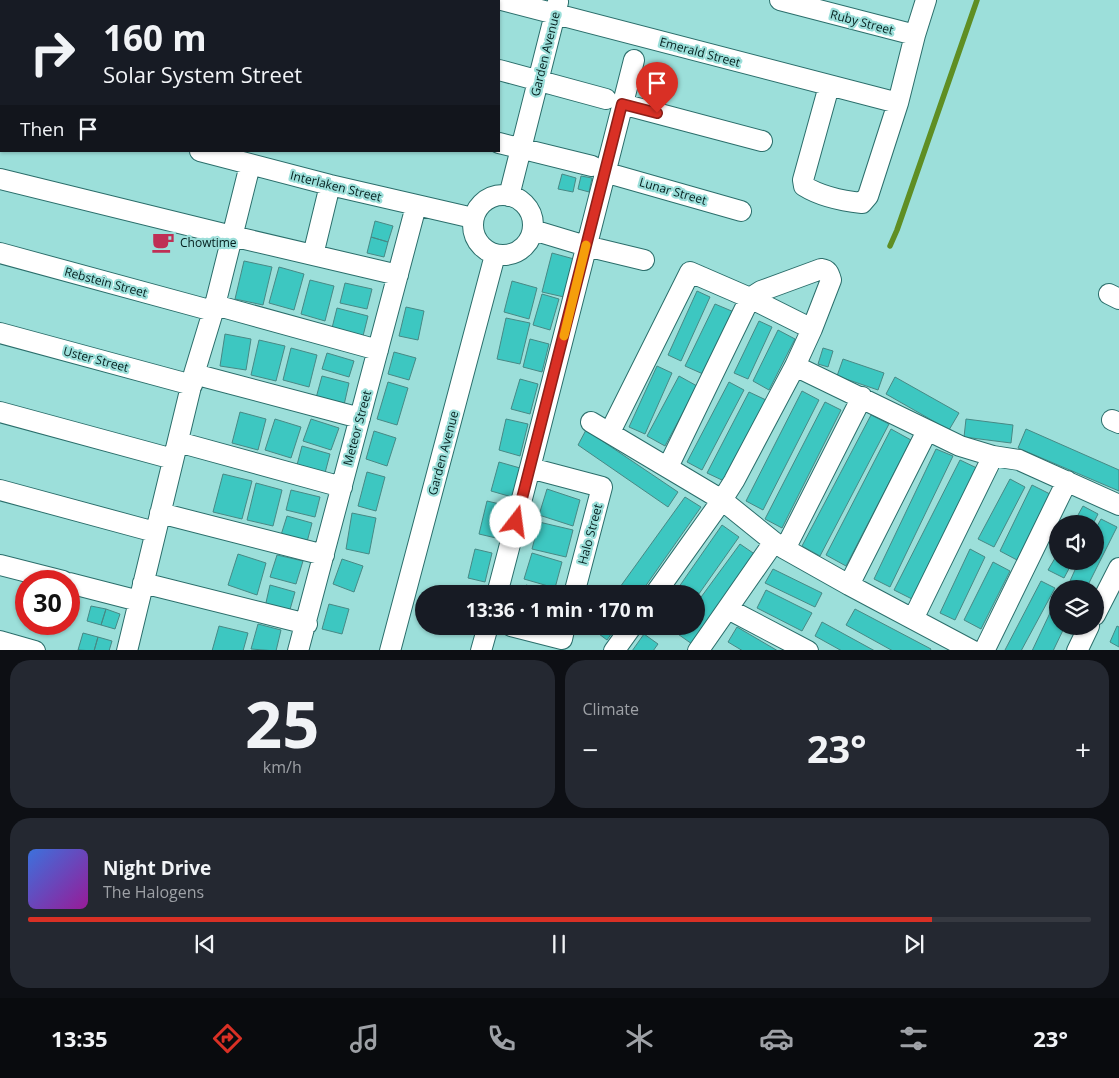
<!DOCTYPE html>
<meta charset="utf-8">
<style>
:root{--surface:#171b24;--page:#242831;--text:#f1f3f6;--muted:#9ea1a6;--line:#363941;--accent:#d93025}
body{margin:0;font-family:"Open Sans",sans-serif;background:var(--page);color:var(--text);height:100vh;display:flex;flex-direction:column;font-size:19px;white-space:nowrap}
*{box-sizing:border-box;margin:0}
p{font-size:16px;color:var(--muted)}
.icon{flex:none;width:28px;height:28px;fill:none;stroke:currentColor;stroke-width:2;stroke-linecap:round;stroke-linejoin:round}
.map{position:relative;height:650px;overflow:hidden}
.drawer{display:flex;flex-direction:column;gap:10px;padding:10px;background:#0d0f14;flex:1}
.drawer>*{flex:none}
.top-card{position:absolute;left:0px;top:0px;width:500px;height:152px;box-shadow:0 1px 4px #0004;background:#171b24;color:var(--text);overflow:hidden}
.fabs{position:absolute;left:1049px;top:515px;display:grid;gap:10px}
.fabs a{display:grid;place-items:center;width:55px;height:55px;border-radius:50%;background:var(--surface);box-shadow:0 1px 4px #0004;font-size:25px}
.speed{position:absolute;left:15px;top:570px;display:flex;gap:10px;font-size:25px;font-weight:700;text-align:center}
.speed>*{display:grid;place-content:center;width:65px;height:65px;border-radius:50%;background:var(--surface);box-shadow:0 1px 4px #0004;line-height:1}
.speed .limit{border:8px solid #d22;background:#fff;color:#111}
.pin{position:absolute;display:grid;place-items:center;width:42px;height:42px;color:#fff;margin:-51px -21px;border-radius:50% 50% 50% 0;rotate:-45deg;box-shadow:0 0 5px #0007}
.pin .icon{rotate:45deg}
.me{position:absolute;width:55px;margin:-28px;rotate:15deg;stroke-linejoin:round;filter:drop-shadow(0 0 4px #0008)}
.turn{display:flex;align-items:center;gap:18px;height:105px;padding:0 20px;font-size:22px}
.turn .icon{width:65px;height:65px;stroke-width:2.5}
.turn b{display:block;font-size:35px;line-height:42px}
.then{display:flex;align-items:center;height:48px;padding:0 20px;background:#0003;gap:10px;font-size:19px}
.big{font-size:38px;font-weight:700;line-height:1.1}
.drawer .tile{flex:1;display:flex;flex-direction:column;justify-content:center;gap:8px;min-width:0;padding:0 18px;border-radius:20px;background:var(--page)}
.drawer .dial{align-items:center;gap:0}
.dial b{font-size:65px;line-height:1}
.song{display:flex;align-items:center;gap:15px}
.cover{width:60px;height:60px;border-radius:8px;background:linear-gradient(135deg,hsl(220 70% 55%),hsl(300 70% 35%))}
.played{height:5px;border-radius:2px;background:linear-gradient(90deg,var(--accent) 85%,var(--line) 85%)}
.keys{display:flex;justify-content:space-around;direction:ltr}
.heat{display:flex;justify-content:space-between;align-items:center;font-size:28px;direction:ltr}
.drawer .tiles{flex:1;display:grid;gap:10px;grid-template-columns:1fr 1fr}
.tile:last-child{grid-column:span 2}
.trip{position:absolute;left:415px;top:585px;width:290px;height:50px;border-radius:25px;background:var(--surface);box-shadow:0 1px 4px #0004;font-weight:700;line-height:50px;text-align:center}
.tabs{display:flex;height:80px;justify-content:space-around;align-items:center;background:#090b0e;color:var(--muted)}
.tabs .icon{width:35px;height:35px}
.tabs .active{color:var(--accent)}
.tabs b{font-size:22px;color:var(--text)}
.map>svg:first-child{display:block}
</style>
<div class="map">
<svg width="1119" height="651" viewBox="0 0 1119 651">
<rect width="100%" height="100%" fill="#9cdfda"/>
<g fill="none" stroke-linecap="round" stroke-linejoin="round">
<!-- stream -->
<path stroke="#5f8e23" stroke-width="5.5" d="M890,246l7,-16 80,-230"/>
</g>
<!-- building -->
<path fill="#3dc7c1" stroke="#478985" d="M562,174l14,4 -3,14 -15,-3z
M581,176l11,2 -3,14 -11,-3z
M375,221l18,5 -5,16 -17,-5z
M371,237l17,5 -4,15 -17,-4z
M552,253l22,6 -10,38 -22,-5z
M244,261l28,6 -9,38 -28,-6z
M279,267l25,7 -10,36 -25,-7z
M310,280l24,6 -9,35 -24,-7z
M512,281l25,7 -8,31 -25,-7z
M345,283l27,6 -5,20 -27,-6z
M697,291l13,6 -29,64 -13,-6z
M542,294l17,5 -9,31 -17,-5z
M715,304l19,8 -31,62 -18,-8z
M406,307l18,4 -6,29 -19,-4z
M337,308l31,8 -5,20 -31,-8z
M506,318l24,5 -10,41 -23,-5z
M759,321l13,6 -24,52 -14,-6z
M778,330l17,9 -26,51 -16,-9z
M225,334l26,5 -5,31 -26,-4z
M530,339l19,5 -7,28 -19,-5z
M259,340l26,6 -9,35 -25,-6z
M291,348l26,7 -8,32 -26,-7z
M823,348l10,3 -5,16 -10,-3z
M394,352l22,6 -7,22 -21,-6z
M327,353l27,8 -5,16 -27,-8z
M843,359l41,14 -6,17 -41,-14z
M657,366l15,7 -27,61 -16,-7z
M322,376l27,7 -5,22 -28,-7z
M679,376l18,10 -32,60 -18,-10z
M895,377l64,36 -10,17 -63,-36z
M520,379l18,5 -8,30 -19,-5z
M388,382l20,6 -11,37 -20,-6z
M729,382l15,8 -42,80 -15,-8z
M802,391l17,9 -56,110 -17,-9z
M749,392l17,8 -42,81 -17,-8z
M825,402l16,8 -59,118 -17,-9z
M240,412l26,7 -8,31 -26,-7z
M871,415l18,9 -69,132 -18,-10z
M275,419l26,8 -10,31 -26,-8z
M311,419l28,9 -8,22 -28,-9z
M506,419l22,5 -8,32 -21,-6z
M966,419l47,6 -2,18 -47,-6z
M891,429l20,11 -65,126 -20,-11z
M1026,429l93,41v21l-101,-43z
M586,430l92,62 -10,15 -90,-62z
M374,431l22,7 -9,28 -21,-7z
M302,446l28,8 -5,19 -28,-8z
M936,449l17,7 -63,131 -16,-8z
M960,460l19,9 -67,130 -18,-9z
M499,462l21,6 -8,29 -21,-6z
M367,472l18,5 -9,34 -18,-5z
M223,474l29,7 -10,38 -29,-7z
M1010,479l15,8 -31,60 -16,-8z
M256,483l26,7 -9,36 -26,-6z
M1032,485l18,9 -33,66 -17,-9z
M547,489l33,11 -7,26 -34,-11z
M291,490l29,7 -5,20 -29,-7z
M685,497l16,10 -61,87h-25z
M487,501l17,4 -8,33 -17,-4z
M1083,506l15,8 -5,10h-20z
M352,513l24,5 -7,36 -23,-5z
M287,516l25,7 -5,19 -26,-7z
M1101,519l16,8 -31,62 -16,-8 9,-20h16v-31z
M539,522l34,8 -7,27 -34,-8z
M722,525l17,12 -43,61v-4h-22z
M740,544l16,11 -64,89 -17,-12 5,-6h16v-22z
M475,549l17,4 -7,29 -17,-4z
M970,549l15,8 -30,63 -15,-7z
M532,553l30,9 -7,26 -31,-9z
M1058,553v8h15l-9,17 -16,-8z
M238,554l28,9 -9,32 -29,-10z
M277,555l26,6 -7,23 -26,-7z
M342,559l21,7 -9,26 -21,-8z
M993,562l17,9 -29,58 -17,-9z
M773,569l49,24 -7,14 -50,-24z
M1041,581l14,7 -34,63h-15l-1,-1z
M270,585l25,7 -6,21 -24,-6z
M526,585l31,9h-33z
M766,590l46,23 -10,18 -45,-23z
M1058,596v30h7l-12,25h-21z
M329,604l20,5 -7,25 -20,-5z
M91,606l15,3 -5,16 -14,-4z
M106,609l14,5 -5,15 -14,-4z
M855,609l76,40 -1,2h-37l-47,-26z
M822,622l53,29h-33l-27,-15z
M258,624l23,6 -5,21 -25,-2z
M219,626l29,7 -5,18h-31z
M592,626h25l-10,14 -16,-12z
M1117,626l2,1v20l-9,-5z
M737,627l41,24h-35l-15,-9z
M83,633l15,4 -4,14 -16,-1z
M644,634l14,10 -5,7h-21z
M98,637l14,4 -3,10h-15z"/>
<g fill="none" stroke-linecap="round" stroke-linejoin="round">
<defs>
<path id="minor" d="M221,0l5,1
M502,0l396,103
M780,0l135,35
M0,17l1,1
M499,70l107,29
M829,86l-26,94 1,6c16,10 39,15 58,17l6,-7 30,-93 17,-68 11,-35
M0,97h1
M622,104l140,37
M499,143l93,23
M200,151l130,34 143,33
M604,172l137,39
M0,179l232,57 166,39
M473 225a30 30 0 1 1 60 0a30 30 0 1 1-60 0Z
M509,196l49,-194
M533,230l53,16 58,14
M0,253l213,58
M313,255l17,-70
M1109,294l10,5
M215,305l163,45
M0,333l192,52
M795,366l165,80 33,10 26,4 100,45
M194,374l166,44
M0,412l173,47
M1112,420l7,3
M591,422l131,78 52,42 11,7 64,36 124,66
M610,432l80,-160 60,26 11,-7 60,-22c7,1 8,4 10,11l-19,49 -17,37 -61,115 -12,19 -67,94
M178,442l164,45
M668,467l82,-169 62,31
M530,468l72,19 -28,107
M0,490l155,42
M160,513l164,42
M785,549l77,-152
M0,565l63,16
M69,583l70,18
M143,583l164,41
M849,585l78,-154
M497,594l33,-126 104,-408
M728,609l80,42
M1095,615l24,-47
M913,619l80,-163
M511,626l51,13 3,-13
M0,641l35,10
M127,651l67,-277 21,-69 35,-140
M298,651l118,-445
M390,651l105,-396
M481,651l7,-25
M614,651l18,-25
M698,651l76,-109
M984,651l83,-170
M1077,651l12,-25"/>
</defs>
<!-- minor casing -->
<use href="#minor" stroke="#2b6e6b" stroke-width="22"/>
<!-- minor -->
<use href="#minor" stroke="#fff" stroke-width="20"/>
</g>
<g fill="none" stroke-linecap="round" stroke-linejoin="round">
<defs>
<path id="route" d="M516,522l106,-418 35,9"/>
</defs>
<!-- route casing -->
<use href="#route" stroke="#8d1f18" stroke-width="12"/>
<!-- route -->
<use href="#route" stroke="#d93025" stroke-width="9"/>
<!-- slow -->
<path stroke="#f59e0b" stroke-width="9" d="M564,336l22,-91"/>
</g>
<!-- icons -->
<defs>
<symbol id="cafe-bare" viewBox="-9 -9 18 18"><path d="M-5.5-4.5H6V0H3Q3 3.5 0 3.5H-2.5Q-5.5 3.5-5.5 0ZM3-3.2v2h1.7v-2ZM-6 4.5H4V6H-6Z" fill="#bf2f55" stroke="#9cdfda" stroke-width="2.5" paint-order="stroke"/></symbol>
</defs>
<g fill-rule="evenodd">
<use href="#cafe-bare" x="147" y="226" width="32" height="32"/>
</g>
<g text-anchor="middle" dominant-baseline="central" stroke-width="4.5" stroke-linejoin="round" paint-order="stroke">
<!-- street labels -->
<g font-size="12" fill="#031e1d" stroke="#9cdfda">
<text transform="translate(862 22) rotate(15)">Ruby Street</text>
<text transform="translate(700 52) rotate(15)">Emerald Street</text>
<text transform="translate(545 54) rotate(-76)">Garden Avenue</text>
<text transform="translate(336 186) rotate(14)">Interlaken Street</text>
<text transform="translate(673 191) rotate(16)">Lunar Street</text>
<text transform="translate(106 282) rotate(15)">Rebstein Street</text>
<text transform="translate(96 359) rotate(15)">Uster Street</text>
<text transform="translate(357 428) rotate(-75)">Meteor Street</text>
<text transform="translate(443 453) rotate(-75)">Garden Avenue</text>
<text transform="translate(590 534) rotate(-75)">Halo Street</text>
</g>
<!-- poi labels -->
<g font-size="12" fill="#031e1d" stroke="#9cdfda" text-anchor="start">
<text x="180" y="242">Chowtime</text>
</g>
</g>
</svg>
<div class="fabs">
<a><svg class="icon" aria-label="sound" viewBox="0 0 24 24"><path d="M4 9h4l5-4v14l-5-4H4zM17 9q2 3 0 6"/></svg></a>
<a><svg class="icon" aria-label="layers" viewBox="0 0 24 24"><path d="M12 4l9 5-9 5-9-5zM3 14l9 5 9-5"/></svg></a>
</div>
<div class="speed"><div class="limit">30</div></div>
<div class="pin" style="left:657px;top:113px;background:#d93025"><svg class="icon" aria-label="arrive" viewBox="0 0 24 24"><path d="M6 21V4h12l-3 4 3 4H6"/></svg></div>
<svg class="me" style="left:516px;top:522px" viewBox="-20 -20 40 40"><circle r="19" fill="#fff"/><path d="M0-13L10 11 0 6-10 11z" fill="#d93025"/></svg>
<div class="trip">13:36 · 1 min · 170 m</div>
<div class="top-card">
<div class="turn"><svg class="icon" aria-label="right" viewBox="0 0 24 24"><path d="M7 20v-9h11M14 6l5 5-5 5"/></svg><div><b>160 m</b>Solar System Street</div></div>
<div class="then">Then<svg class="icon" aria-label="arrive" viewBox="0 0 24 24"><path d="M6 21V4h12l-3 4 3 4H6"/></svg></div>
</div>
</div>
<section class="drawer">
<div class="tiles">
<div class="tile dial"><b>25</b><p>km/h</p></div>
<div class="tile"><p>Climate</p>
<div class="heat"><a>−</a><b class="big">23°</b><a>+</a></div>
</div>
<div class="tile">
<div class="song"><i class="cover"></i><div><b>Night Drive</b><p>The Halogens</p></div></div>
<div class="played"></div>
<div class="keys"><svg class="icon" aria-label="previous" viewBox="0 0 24 24"><path d="M18 5L8 12l10 7zM5 5v14"/></svg><svg class="icon" aria-label="pause" viewBox="0 0 24 24"><path d="M8 5v14M16 5v14"/></svg><svg class="icon" aria-label="next" viewBox="0 0 24 24"><path d="M6 5l10 7-10 7zM19 5v14"/></svg></div>
</div>
</div>
</section>
<nav class="tabs">
<b>13:35</b>
<svg class="icon active" aria-label="directions" viewBox="0 0 24 24"><path d="M12 3l9 9-9 9-9-9zM9 14v-3h6M13 9l2 2-2 2"/></svg>
<svg class="icon" aria-label="music" viewBox="0 0 24 24"><path d="M9 18V5l10-2v13"/><circle cx="6" cy="18" r="3"/><circle cx="16" cy="16" r="3"/></svg>
<svg class="icon" aria-label="phone" viewBox="0 0 24 24"><path d="M5 4h4l2 5-3 2q2 4 5 5l2-3 5 2v4C11 20 4 13 5 4z"/></svg>
<svg class="icon" aria-label="climate" viewBox="0 0 24 24"><path d="M12 3v18M4 7l16 10M4 17L20 7"/></svg>
<svg class="icon" aria-label="car" viewBox="0 0 24 24"><path d="M5 17H2v-5l4-1 3-4h7l3 4 3 1v5h-3M9 17h6M6 11h13"/><circle cx="7" cy="17" r="2"/><circle cx="17" cy="17" r="2"/></svg>
<svg class="icon" aria-label="filters" viewBox="0 0 24 24"><path d="M4 7h16M4 17h16"/><circle cx="9" cy="7" r="2"/><circle cx="15" cy="17" r="2"/></svg>
<b>23°</b>
</nav>
